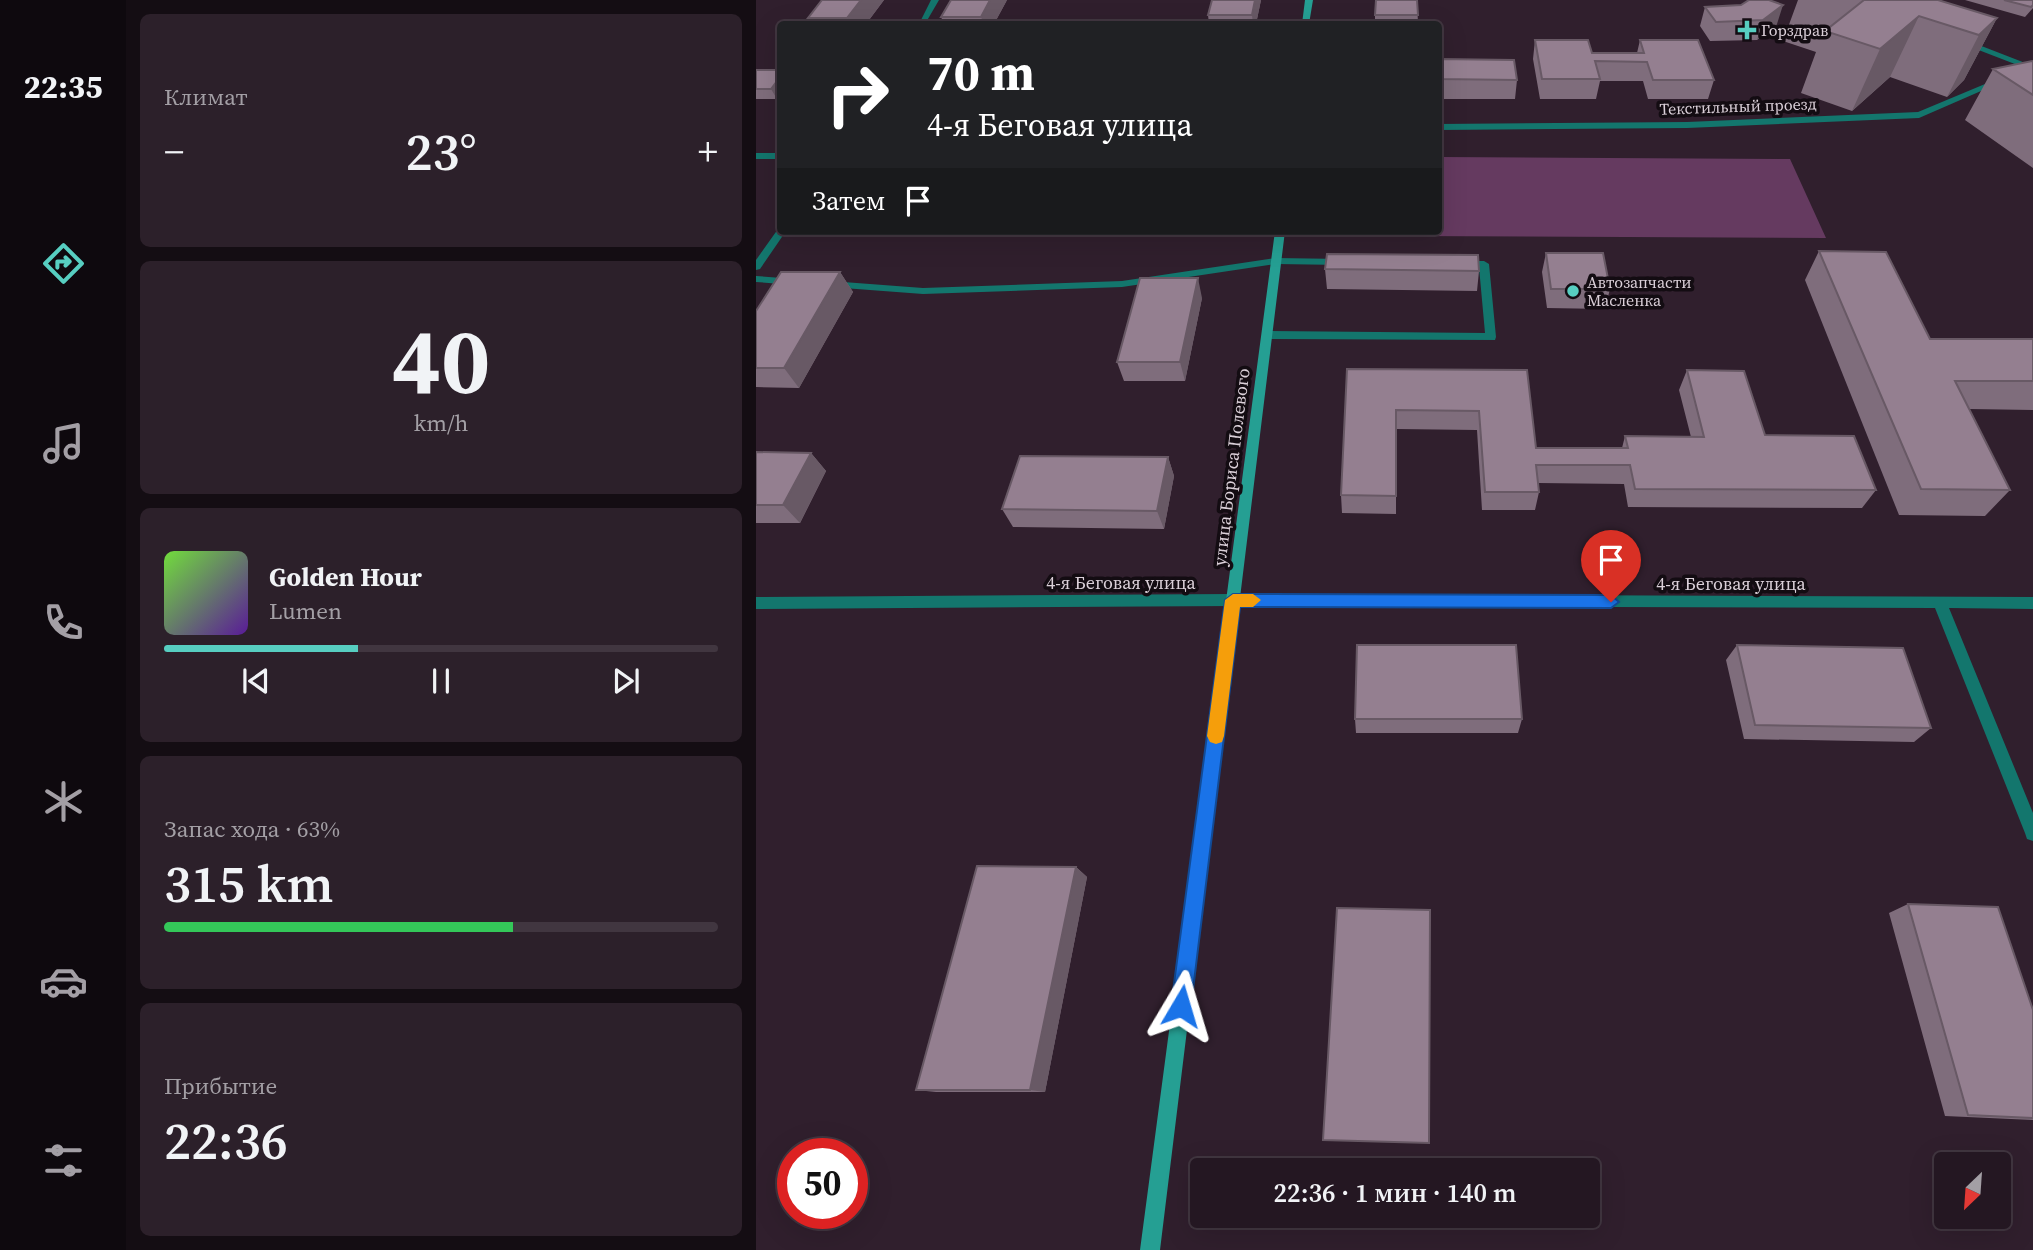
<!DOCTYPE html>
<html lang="ru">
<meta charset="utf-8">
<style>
:root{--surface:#241722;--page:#2c202a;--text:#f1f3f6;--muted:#a39fa5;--line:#413640;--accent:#57cec1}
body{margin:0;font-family:"Source Serif 4",serif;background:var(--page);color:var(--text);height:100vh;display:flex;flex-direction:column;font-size:26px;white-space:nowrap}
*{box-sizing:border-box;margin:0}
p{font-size:23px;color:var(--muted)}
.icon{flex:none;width:38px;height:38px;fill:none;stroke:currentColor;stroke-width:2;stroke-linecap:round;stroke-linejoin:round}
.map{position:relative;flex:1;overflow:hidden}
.sheet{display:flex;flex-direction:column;gap:14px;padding:14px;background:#140d13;width:630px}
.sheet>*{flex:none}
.guide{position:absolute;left:21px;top:21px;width:665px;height:214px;border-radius:7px;box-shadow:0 7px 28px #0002,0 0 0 2px var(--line);background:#202124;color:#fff;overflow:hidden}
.needle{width:46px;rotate:205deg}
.tools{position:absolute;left:1178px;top:1152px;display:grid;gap:14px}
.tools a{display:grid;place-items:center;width:77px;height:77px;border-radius:7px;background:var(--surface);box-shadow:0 7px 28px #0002,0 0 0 2px var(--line);font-size:35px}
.speed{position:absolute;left:21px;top:1138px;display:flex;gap:14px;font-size:35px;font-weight:700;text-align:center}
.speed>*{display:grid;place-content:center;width:91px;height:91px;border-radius:50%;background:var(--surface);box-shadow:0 7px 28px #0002,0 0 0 2px var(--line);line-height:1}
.speed .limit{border:10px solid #d22;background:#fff;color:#111}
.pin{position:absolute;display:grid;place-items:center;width:60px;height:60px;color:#fff;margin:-72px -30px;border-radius:50% 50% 50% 0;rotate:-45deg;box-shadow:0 0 7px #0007}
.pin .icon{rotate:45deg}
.me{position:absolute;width:77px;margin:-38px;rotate:7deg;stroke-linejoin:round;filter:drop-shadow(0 0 5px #0008)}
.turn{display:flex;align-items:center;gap:24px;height:147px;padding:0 35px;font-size:32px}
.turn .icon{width:91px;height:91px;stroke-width:2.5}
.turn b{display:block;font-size:49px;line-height:60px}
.then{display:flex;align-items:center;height:66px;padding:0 35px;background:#0003;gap:14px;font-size:26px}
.big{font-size:52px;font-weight:600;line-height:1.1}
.sheet .widget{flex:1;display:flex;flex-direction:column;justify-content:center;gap:10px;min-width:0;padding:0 24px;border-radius:10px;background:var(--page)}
.sheet .dial{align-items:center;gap:0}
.dial b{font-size:91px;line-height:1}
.song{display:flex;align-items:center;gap:21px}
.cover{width:84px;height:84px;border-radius:10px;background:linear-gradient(135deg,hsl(100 70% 55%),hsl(270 70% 35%))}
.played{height:7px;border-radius:4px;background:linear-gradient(90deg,var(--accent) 35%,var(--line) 35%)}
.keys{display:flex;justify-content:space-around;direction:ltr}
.heat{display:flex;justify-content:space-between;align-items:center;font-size:38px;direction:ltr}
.charge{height:10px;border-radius:5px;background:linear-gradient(90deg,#34c759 63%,var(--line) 0)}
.trip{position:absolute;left:434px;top:1158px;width:410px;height:70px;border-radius:7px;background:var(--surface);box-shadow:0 7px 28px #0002,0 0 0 2px var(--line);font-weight:600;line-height:70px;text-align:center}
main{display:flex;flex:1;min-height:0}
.tab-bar{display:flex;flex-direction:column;width:126px;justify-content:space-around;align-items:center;background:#0e090e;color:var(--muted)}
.tab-bar .icon{width:49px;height:49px}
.tab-bar .selected{color:var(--accent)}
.tab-bar b{font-size:32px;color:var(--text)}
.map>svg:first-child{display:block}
</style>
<main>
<nav class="tab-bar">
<b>22:35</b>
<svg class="icon selected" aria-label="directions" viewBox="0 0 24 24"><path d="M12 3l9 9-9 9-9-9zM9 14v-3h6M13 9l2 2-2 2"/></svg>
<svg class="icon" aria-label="music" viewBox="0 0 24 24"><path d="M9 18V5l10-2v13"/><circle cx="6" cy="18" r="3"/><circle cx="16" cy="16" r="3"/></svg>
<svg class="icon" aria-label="phone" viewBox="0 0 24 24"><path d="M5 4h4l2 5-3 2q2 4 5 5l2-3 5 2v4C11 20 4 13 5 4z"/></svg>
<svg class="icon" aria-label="climate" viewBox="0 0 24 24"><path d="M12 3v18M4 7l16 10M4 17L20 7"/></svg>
<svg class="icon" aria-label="car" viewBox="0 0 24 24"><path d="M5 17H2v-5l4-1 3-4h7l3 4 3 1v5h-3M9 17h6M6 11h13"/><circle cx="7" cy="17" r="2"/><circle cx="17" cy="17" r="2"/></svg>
<svg class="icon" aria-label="filters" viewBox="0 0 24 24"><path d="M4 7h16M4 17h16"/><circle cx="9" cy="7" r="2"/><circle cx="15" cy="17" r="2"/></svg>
</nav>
<section class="sheet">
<div class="widget"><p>Климат</p>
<div class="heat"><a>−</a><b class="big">23°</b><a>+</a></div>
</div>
<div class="widget dial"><b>40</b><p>km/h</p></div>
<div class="widget">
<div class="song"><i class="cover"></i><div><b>Golden Hour</b><p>Lumen</p></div></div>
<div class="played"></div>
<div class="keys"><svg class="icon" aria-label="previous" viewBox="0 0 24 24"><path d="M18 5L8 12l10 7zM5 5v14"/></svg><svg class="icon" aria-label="pause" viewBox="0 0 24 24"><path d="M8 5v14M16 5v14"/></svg><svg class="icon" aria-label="next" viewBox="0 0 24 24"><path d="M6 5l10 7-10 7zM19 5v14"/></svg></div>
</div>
<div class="widget"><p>Запас хода · 63%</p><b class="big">315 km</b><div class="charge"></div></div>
<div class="widget"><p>Прибытие</p><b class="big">22:36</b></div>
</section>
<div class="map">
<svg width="1277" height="1250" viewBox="0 0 1277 1250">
<rect width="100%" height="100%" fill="#301f2d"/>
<!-- green -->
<path fill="#653a60" d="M683,157l351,2 36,79 -420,-2v-5h32z"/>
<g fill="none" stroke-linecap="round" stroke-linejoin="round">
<!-- lane -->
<path fill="#13766d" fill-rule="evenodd" d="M520,258l67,1 5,3 -5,3 -67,-1 -154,23 -199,7 -93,-7 -5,-3 5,-3 93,7 199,-7z
M728,261l5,3 7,73 -1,3 -228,-1 -5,-4 5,-4 218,2 -6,-66h-18l-5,-3 5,-3z
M0,276l39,3 5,3 -5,3 -39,-3z"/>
<!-- street -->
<path fill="#13766d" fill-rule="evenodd" d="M175,0h8l-14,24h-6z
M1210,40l67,26v5l-70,-27 -1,-2z
M1241,79l7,2 -85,37 -232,10 -249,2v-6l249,-2 231,-10z
M0,153h24v6h-24z
M24,228v3h6l-26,38 -4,1v-10l22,-31z
M477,594l800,3v12l-84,-1 84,205v28l-6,-2 -2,-6 -90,-225 -702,-2 -477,3v-12z"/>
<!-- secondary -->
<path fill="#259f93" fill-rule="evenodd" d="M549,0h8l-4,24h-7z
M519,231h10l-125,1019h-20z"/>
</g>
<!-- wall -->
<path fill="#7f6d7c" d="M66,0h62l-18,24h-55l-3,-6z
M251,0l-13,24h-50l-3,-7z
M505,0l-5,24h-47l-1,-9z
M661,0l1,24h-43v-9z
M1042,0h140l59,18 -33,62 -17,17 -57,-20 -38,34 -51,-18 15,-41 -33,-11z
M1209,0h68v8l-8,9z
M949,7l72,17 -20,16 -47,1 -10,-15z
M779,40l57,13h45l3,-13 74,40 -6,19h-60l-5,-18h-43l-4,18h-56l-7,-40z
M682,59l79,21 -2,19h-77z
M1277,62v106l-68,-48 28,-51z
M0,70h24l-3,29h-21z
M1063,251l111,88h103v71l-64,-1 41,81 -25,26 -86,-1 -94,-235z
M790,253l64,36 -5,20 -58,-1 -5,-36z
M569,269l154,2 -2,20 -150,-2z
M84,272l13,20 -54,96 -43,-1v-76z
M446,298l-17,83h-61l-7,-19z
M591,369l180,1 9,78h86l3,-12 66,1 -12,-47 8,-20 78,65 111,55 -14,18 -234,-1 -4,-23 -86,-1 1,9 -4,18h-53l-5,-80 -81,-1v85l-54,-1 -1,-18z
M0,452l55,1 15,18 -26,52h-44z
M412,457l6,19 -10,53 -151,-2 -11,-18z
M981,645l194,83 -17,14 -170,-3 -18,-79z
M599,719h167l-4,14h-162z
M320,867l11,10 -42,215h-109l-20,-2z
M1152,904l125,106v110l-88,-4 -56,-203z"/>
<!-- shaded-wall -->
<path fill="#685965" d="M105,0h23l-18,24h-16l-3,-6z
M234,0h17l-13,24h-10l-3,-7z
M499,0h6l-5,24h-3l-1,-9z
M1027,5l-6,19 -20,16 6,-20z
M1163,16l-29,61 -38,34 28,-62z
M1241,18l-33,62 -17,17 32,-62z
M24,77v17l-3,5 -6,-10z
M84,272l13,20 -54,96 -15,-20z
M442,278l4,20 -17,83 -5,-19z
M55,453l15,18 -26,52 -17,-18z
M412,457l6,19 -10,53 -7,-18z
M320,867l11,10 -42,215 -15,-2z"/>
<!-- building -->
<path fill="#947f90" stroke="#685965" stroke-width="2" d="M66,0h39l-14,18h-39z
M195,0h39l-9,17h-40z
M456,0h43l-3,15h-44z
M620,0h41l1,15h-43z
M993,0h20l14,5 -20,15 -47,2 -11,-15 36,-2z
M1108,0h74l59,18 -18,17 -60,-19 -39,33 -55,-18z
M1248,0h29v5l-2,2z
M779,40h53l4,13h52l-4,-13h58l16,40h-61l-6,-18 -52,-1 5,18h-58z
M682,59l76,1 3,20 -79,-1z
M1276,61l1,1v33l-40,-26z
M0,70h24v7l-9,12h-15z
M1063,251l67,1 44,87h103v42h-78l55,109 -89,-1z
M790,253h57l7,36h-59z
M571,254l151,1 1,16 -154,-2z
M25,272h59l-56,96h-28v-57z
M384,278h58l-18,84h-63z
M591,369l180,1 9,78h92l-3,-12 79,1 -17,-67 57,1 21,64 89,1 22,54 -241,-1 -5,-24h-94l3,27h-54l-6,-81 -83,-1v86l-55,-1z
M0,452l55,1 -28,52h-27z
M264,456l148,1 -11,54 -155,-2z
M601,645h159l6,74h-167z
M981,645l166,3 28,80 -176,-3z
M221,866l99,1 -46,223h-114z
M1152,904l90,3 35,103v108l-65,-3z
M581,908l93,2 -1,233 -106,-3z"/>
<!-- route -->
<path fill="#1a73e8" stroke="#114b97" stroke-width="2" d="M477,594l378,1 8,7 -8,6 -371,-1 -49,399 -3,7 -7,3 -7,-3 -3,-7 54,-406z"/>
<!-- slow -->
<path fill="#f59e0b" d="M477,594h20l8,6 -8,7h-13l-16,129 -2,6 -6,2 -6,-2 -3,-6 18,-136z"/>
<!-- markers -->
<g fill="#57cec1" stroke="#130c12" stroke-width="2.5">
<path d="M987.5 19.5h7v7h7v7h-7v7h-7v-7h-7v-7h7z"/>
<circle cx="817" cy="291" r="7"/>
</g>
<g text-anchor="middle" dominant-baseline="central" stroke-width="7" stroke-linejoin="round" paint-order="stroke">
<!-- far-poi labels -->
<g font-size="16" fill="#dbd0d9" stroke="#130c12" text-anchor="start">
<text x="1005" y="30">Горздрав</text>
<text x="831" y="282">Автозапчасти<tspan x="831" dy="18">Масленка</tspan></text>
</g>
<!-- far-street labels -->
<g font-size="16" fill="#dbd0d9" stroke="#130c12">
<text transform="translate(982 106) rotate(-2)">Текстильный проезд</text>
</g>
<!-- street labels -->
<g font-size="18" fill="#dbd0d9" stroke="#130c12">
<text transform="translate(475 467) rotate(-83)">улица Бориса Полевого</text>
<text x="365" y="582">4-я Беговая улица</text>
<text x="975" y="583">4-я Беговая улица</text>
</g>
</g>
</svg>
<div class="tools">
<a><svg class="needle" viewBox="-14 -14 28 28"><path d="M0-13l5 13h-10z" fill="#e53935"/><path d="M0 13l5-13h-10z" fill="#a39fa5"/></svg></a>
</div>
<div class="speed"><div class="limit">50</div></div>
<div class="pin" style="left:855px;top:602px;background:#d93025"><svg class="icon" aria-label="arrive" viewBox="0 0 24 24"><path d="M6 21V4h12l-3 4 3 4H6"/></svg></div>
<svg class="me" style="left:425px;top:1006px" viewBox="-20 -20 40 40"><path d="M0-17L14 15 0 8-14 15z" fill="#1a73e8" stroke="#fff" stroke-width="4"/></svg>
<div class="trip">22:36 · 1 мин · 140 m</div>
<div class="guide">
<div class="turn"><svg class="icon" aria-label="right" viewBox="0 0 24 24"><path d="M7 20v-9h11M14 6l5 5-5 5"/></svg><div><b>70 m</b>4-я Беговая улица</div></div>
<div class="then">Затем<svg class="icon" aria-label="arrive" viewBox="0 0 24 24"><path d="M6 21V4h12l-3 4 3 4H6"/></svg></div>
</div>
</div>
</main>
